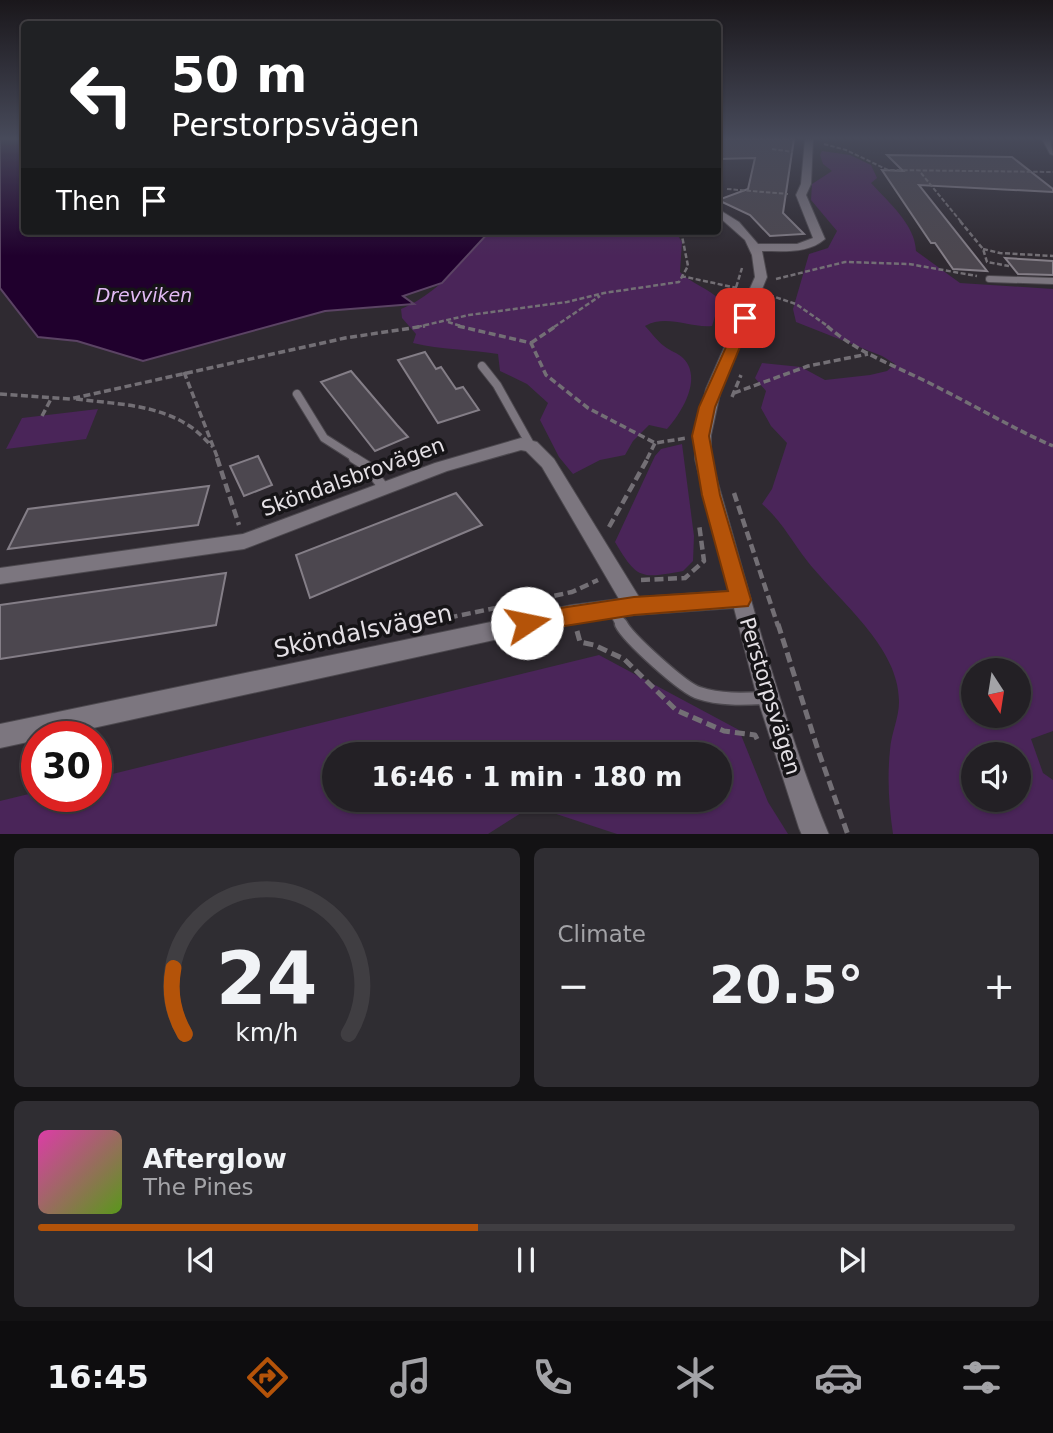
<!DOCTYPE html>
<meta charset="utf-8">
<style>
:root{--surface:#232025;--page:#2f2d32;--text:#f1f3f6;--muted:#a3a3a7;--line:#403e42;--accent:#b45309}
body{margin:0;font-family:"DejaVu Sans",sans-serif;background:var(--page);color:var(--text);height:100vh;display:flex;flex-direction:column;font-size:26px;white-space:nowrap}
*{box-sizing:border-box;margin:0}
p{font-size:23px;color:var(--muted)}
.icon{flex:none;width:38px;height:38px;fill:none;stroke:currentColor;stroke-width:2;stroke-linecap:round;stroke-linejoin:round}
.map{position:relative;height:834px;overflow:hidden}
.drawer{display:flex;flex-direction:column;gap:14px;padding:14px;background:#131214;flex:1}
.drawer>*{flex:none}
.banner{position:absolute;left:21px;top:21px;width:700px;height:214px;border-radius:7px;box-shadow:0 2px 5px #0004,0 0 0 2px var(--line);background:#202124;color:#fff;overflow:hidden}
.needle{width:46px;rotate:168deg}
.buttons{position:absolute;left:961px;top:658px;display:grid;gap:14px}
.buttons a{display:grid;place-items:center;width:70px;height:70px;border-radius:50%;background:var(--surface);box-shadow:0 2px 5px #0004,0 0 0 2px var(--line);font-size:35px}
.speed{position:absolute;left:21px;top:721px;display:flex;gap:14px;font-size:35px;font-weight:700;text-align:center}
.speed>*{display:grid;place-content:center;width:91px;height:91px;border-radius:50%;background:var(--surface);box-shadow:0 2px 5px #0004,0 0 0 2px var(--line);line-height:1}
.speed .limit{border:10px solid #d22;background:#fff;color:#111}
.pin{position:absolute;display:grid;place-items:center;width:60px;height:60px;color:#fff;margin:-30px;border-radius:14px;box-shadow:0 4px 10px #0006}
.me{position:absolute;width:77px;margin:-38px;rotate:79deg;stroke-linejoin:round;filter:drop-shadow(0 0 5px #0008)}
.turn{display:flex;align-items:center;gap:24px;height:147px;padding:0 35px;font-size:32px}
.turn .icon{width:91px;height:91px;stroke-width:2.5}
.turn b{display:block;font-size:49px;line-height:60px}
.then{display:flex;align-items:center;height:66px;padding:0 35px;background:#0003;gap:14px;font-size:26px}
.big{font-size:52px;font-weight:800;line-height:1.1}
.drawer .widget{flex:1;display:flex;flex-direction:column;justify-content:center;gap:10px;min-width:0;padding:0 24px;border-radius:10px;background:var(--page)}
.drawer .dial{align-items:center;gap:0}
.dial svg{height:182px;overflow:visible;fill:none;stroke:var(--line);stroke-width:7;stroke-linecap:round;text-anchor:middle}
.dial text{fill:var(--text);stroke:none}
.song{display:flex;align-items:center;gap:21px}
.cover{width:84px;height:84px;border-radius:10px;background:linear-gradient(135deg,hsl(320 70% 55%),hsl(90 70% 35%))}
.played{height:7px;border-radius:4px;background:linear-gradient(90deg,var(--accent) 45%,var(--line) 45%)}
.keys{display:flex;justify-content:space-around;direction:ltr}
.heat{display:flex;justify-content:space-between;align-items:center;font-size:38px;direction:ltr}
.drawer .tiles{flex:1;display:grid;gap:14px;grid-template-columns:1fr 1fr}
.widget:last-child{grid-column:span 2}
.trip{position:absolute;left:322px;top:742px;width:410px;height:70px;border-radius:35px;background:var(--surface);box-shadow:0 2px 5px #0004,0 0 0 2px var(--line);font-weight:800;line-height:70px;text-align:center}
.tab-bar{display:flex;height:112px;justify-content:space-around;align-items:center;background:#0e0d0f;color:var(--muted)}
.tab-bar .icon{width:49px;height:49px}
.tab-bar .selected{color:var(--accent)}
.tab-bar b{font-size:32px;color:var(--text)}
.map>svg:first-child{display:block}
</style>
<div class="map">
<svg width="1053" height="835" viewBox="0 0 1053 835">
<rect width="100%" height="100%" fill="#2f2a31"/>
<!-- green -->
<path fill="#4a2559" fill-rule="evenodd" d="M822,151l28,4 21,10 6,13 -6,5c17,19 44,41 45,68l44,32 93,6v442l-22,8 12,34 10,7v54h-160c-4,-28 -6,-55 -3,-84 1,-16 9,-32 9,-48 1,-54 -60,-101 -91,-140 -16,-20 -26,-41 -46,-58l10,-15 15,-46 -16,-17 -10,-18 5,-17 -11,-13 7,-15 39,4 24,13 45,-5 17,-4 8,-7 -13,-8 -86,-34 -3,-13 16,-55 19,-6 9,-17 -26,-31 1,-16 20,-13 -9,-7 -3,-9zM1018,670v46h-45v-46zM1018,754v46h-45v-46z
M490,231h185l7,11 -2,30c12,12 28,16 40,28l-8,26c-24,2 -45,-12 -67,0 6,6 12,15 19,20 6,5 14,7 19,12 20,20 -1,54 -16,71l-18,-4 -16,16 -8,14 -25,5 -27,14 -14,-17 -19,-37 8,-17 -21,-19 -27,-13 -2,-17c-29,-5 -57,-4 -85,-11l3,-9 -14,-16 -1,-9c37,-15 62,-49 89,-78z
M98,409l-12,30 -80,10 16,-31z
M682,444l12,92 -1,25 -10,10c-43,8 -46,8 -68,-29l40,-86 6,-7z
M599,655l140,75 29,72 20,32h-171l-85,-28 -44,28h-488v-33l37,-9v4h59v-18zM334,754h385v46h-385z"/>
<!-- water -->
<path fill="#20002d" stroke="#5b4364" stroke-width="2" d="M0,139h24v92h466l-48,52 -39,13 11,8 -89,7 -182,50 -66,-20 -39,-4 -38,-49z"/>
<!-- building -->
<path fill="#4c474f" stroke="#847e87" stroke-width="2" d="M718,139h76l-11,74 21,21 -34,2 -20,-21 -32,-15 30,-11 7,-31 -37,1z
M887,155l125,2 41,32v3l-134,-7 68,86 -34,-2 -18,-26h-4l-49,-73 21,1z
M1005,258l48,3v14l-35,-1z
M425,352l11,17 5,-2 15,22 7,-2 16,23 -41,13 -40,-63z
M351,371l46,54 11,12 -33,14 -54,-69z
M258,456l14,29 -28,11 -14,-30z
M209,486l-11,39 -190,24 20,-40z
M456,493l26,32 -172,73 -14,-43z
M226,573l-10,52 -216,34v-54z"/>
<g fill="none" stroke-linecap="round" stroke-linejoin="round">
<defs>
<path id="service-far3" d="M989,279l64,2"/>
<path id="service-far2" d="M482,366l15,19 34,61
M297,394l27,44 33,21"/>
<path id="service-far1" d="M354,458l13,8 17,22
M613,609l9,17"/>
<path id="service" d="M621,624c7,14 63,65 78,69 21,7 44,6 66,5"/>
<path id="minor" d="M805,139h8l-2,45 -5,11 19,44c-17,15 -42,12 -63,12l5,26 -46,112 -10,46v24c37,126 68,255 118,376h-27l-3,-7 -42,-131 -23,-89 -100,7 -62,8 -520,114h-15v3l-37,8v-24l572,-119 47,-6 -77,-132 -16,-16 -5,-1 -74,21 -203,78 -244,35v-16l243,-34 192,-71 86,-25 16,4 17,17 85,138 90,-6 -34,-132v-24l11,-46 49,-112 -3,-22 -7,-15 -27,-24v-7l21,13 19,22h39l16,-6 -17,-43 5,-11z
M1042,139h8l3,16 -3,-1z"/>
</defs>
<!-- service-far3 casing -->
<use href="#service-far3" stroke="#4c484e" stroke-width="8"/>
<!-- service-far2 casing -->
<use href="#service-far2" stroke="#4c484e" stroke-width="10"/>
<!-- service-far1 casing -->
<use href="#service-far1" stroke="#4c484e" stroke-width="12"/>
<!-- service casing -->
<use href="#service" stroke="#4c484e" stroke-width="15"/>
<!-- minor casing -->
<use href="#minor" stroke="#4c484e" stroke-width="2"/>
<!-- path-far4 -->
<path stroke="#736f75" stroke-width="2" stroke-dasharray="4.5 2" stroke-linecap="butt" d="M824,144l22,6 42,20 165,2
M772,149l21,3
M921,173l41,50
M727,189l61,5"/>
<!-- path-far3 -->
<path stroke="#736f75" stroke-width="2.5" stroke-dasharray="5 2.5" stroke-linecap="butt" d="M960,221l23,28 4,13 22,4
M983,249l17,4 53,3
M681,276l56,12
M776,279l69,-17 64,2 68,12
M734,294l8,-26
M769,295l27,9 33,23
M448,322l16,5
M417,327l52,-12 98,-13 37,-9 75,-11 9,-16 -7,-35
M554,327l46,-31"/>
<!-- path-far2 -->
<path stroke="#736f75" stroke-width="3.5" stroke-dasharray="7 3.5" stroke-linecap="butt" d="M458,326l73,17 15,32 42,33 67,35 32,-5
M827,326c33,29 75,42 114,63 38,19 73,40 112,57
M531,343l25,-17
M184,372l34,87
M734,393l74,-27 60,-12
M0,394l70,5 275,-61 80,-12
M732,397l9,-22
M76,399c38,5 79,5 112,26 10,6 17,15 25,22
M42,416l9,-17
M647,459l8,-16"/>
<!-- path-far1 -->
<path stroke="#736f75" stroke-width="4.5" stroke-dasharray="9 4.5" stroke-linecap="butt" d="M217,458l22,67
M734,493l44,133
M609,527l39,-69
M641,580l44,-2 19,-17 -5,-37
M409,626l163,-34 26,-12"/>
<!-- path -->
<path stroke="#736f75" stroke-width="5" stroke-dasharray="10 5" stroke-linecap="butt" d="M778,624l40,126 30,85
M577,631l3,11 14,3 30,14 52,51 48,21 31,4 3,6
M378,632l40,-8"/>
<!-- service-far3 -->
<use href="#service-far3" stroke="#7c767f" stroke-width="6"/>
<!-- service-far2 -->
<use href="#service-far2" stroke="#7c767f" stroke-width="8"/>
<!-- service-far1 -->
<use href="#service-far1" stroke="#7c767f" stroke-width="10"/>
<!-- service -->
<use href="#service" stroke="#7c767f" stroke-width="12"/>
<!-- minor -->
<use href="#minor" fill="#7c767f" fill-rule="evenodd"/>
</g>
<!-- sky -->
<linearGradient id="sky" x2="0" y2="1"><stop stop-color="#1a171b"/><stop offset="0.54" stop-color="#474a5a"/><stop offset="1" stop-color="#474a5a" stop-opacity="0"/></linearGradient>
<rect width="1053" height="256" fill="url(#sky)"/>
<!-- route -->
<path fill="#b45309" stroke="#753606" stroke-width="2" d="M745,314l7,4 -37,89 -6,29 11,59 31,105 -3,6 -114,9 -107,17 -7,-3 -4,-6 4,-7 7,-3 107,-16 94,-6 -26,-96 -10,-59 7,-29 40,-89z"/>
<g text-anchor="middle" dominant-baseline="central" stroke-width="7" stroke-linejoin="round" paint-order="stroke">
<!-- far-water labels -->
<g font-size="19" font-style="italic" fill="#e2baf5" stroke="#161417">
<text x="144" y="295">Drevviken</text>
</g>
<!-- street labels -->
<g font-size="21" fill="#e4e0e5" stroke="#161417">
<text transform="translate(353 477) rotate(-20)">Sköndalsbrovägen</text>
<text transform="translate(770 696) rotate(73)">Perstorpsvägen</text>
</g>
<!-- near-street labels -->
<g font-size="24" fill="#e4e0e5" stroke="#161417">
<text transform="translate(363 631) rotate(-12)">Sköndalsvägen</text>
</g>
</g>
</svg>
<div class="buttons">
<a><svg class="needle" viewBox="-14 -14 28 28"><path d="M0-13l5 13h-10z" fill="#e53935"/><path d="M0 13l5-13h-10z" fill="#a3a3a7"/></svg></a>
<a><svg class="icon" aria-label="sound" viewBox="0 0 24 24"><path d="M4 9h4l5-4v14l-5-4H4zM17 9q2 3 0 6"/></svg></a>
</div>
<div class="speed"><div class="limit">30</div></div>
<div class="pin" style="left:745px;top:318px;background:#d93025"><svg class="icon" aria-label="arrive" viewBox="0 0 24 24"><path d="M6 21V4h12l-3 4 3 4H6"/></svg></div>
<svg class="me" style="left:527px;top:623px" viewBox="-20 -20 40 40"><circle r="19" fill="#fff"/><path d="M0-13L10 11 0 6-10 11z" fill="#b45309"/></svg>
<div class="trip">16:46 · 1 min · 180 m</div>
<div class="banner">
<div class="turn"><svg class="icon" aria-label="left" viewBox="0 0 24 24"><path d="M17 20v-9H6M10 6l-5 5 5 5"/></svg><div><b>50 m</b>Perstorpsvägen</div></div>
<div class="then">Then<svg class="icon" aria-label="arrive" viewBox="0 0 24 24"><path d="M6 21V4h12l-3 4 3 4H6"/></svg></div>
</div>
</div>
<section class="drawer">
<div class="tiles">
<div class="widget dial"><svg viewBox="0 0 100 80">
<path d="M14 69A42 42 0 1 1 86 69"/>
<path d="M14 69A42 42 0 0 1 9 40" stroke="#b45309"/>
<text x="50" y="56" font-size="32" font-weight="700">24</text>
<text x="50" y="72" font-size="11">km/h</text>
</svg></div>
<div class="widget"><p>Climate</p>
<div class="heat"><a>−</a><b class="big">20.5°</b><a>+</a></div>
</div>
<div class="widget">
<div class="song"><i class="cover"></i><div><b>Afterglow</b><p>The Pines</p></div></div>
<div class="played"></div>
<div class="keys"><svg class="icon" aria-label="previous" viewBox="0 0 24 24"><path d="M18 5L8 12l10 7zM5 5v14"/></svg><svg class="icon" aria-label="pause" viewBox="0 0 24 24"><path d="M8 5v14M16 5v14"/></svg><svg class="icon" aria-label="next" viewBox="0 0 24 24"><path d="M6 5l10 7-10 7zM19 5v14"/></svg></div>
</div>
</div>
</section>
<nav class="tab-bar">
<b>16:45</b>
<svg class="icon selected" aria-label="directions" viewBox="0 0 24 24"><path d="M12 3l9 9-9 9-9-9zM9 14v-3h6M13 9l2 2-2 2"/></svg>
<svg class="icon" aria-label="music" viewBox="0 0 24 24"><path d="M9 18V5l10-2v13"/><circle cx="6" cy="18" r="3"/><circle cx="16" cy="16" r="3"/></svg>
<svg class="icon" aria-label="phone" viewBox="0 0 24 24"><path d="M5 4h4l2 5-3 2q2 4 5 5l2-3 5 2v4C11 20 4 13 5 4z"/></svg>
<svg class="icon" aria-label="climate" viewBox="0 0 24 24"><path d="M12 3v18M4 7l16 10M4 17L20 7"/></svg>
<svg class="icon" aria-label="car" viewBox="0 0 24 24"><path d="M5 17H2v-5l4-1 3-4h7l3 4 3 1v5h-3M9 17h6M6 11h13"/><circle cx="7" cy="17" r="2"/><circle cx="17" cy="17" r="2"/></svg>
<svg class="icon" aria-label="filters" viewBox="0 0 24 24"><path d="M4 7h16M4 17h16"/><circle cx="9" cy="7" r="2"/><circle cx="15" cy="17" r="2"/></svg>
</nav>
